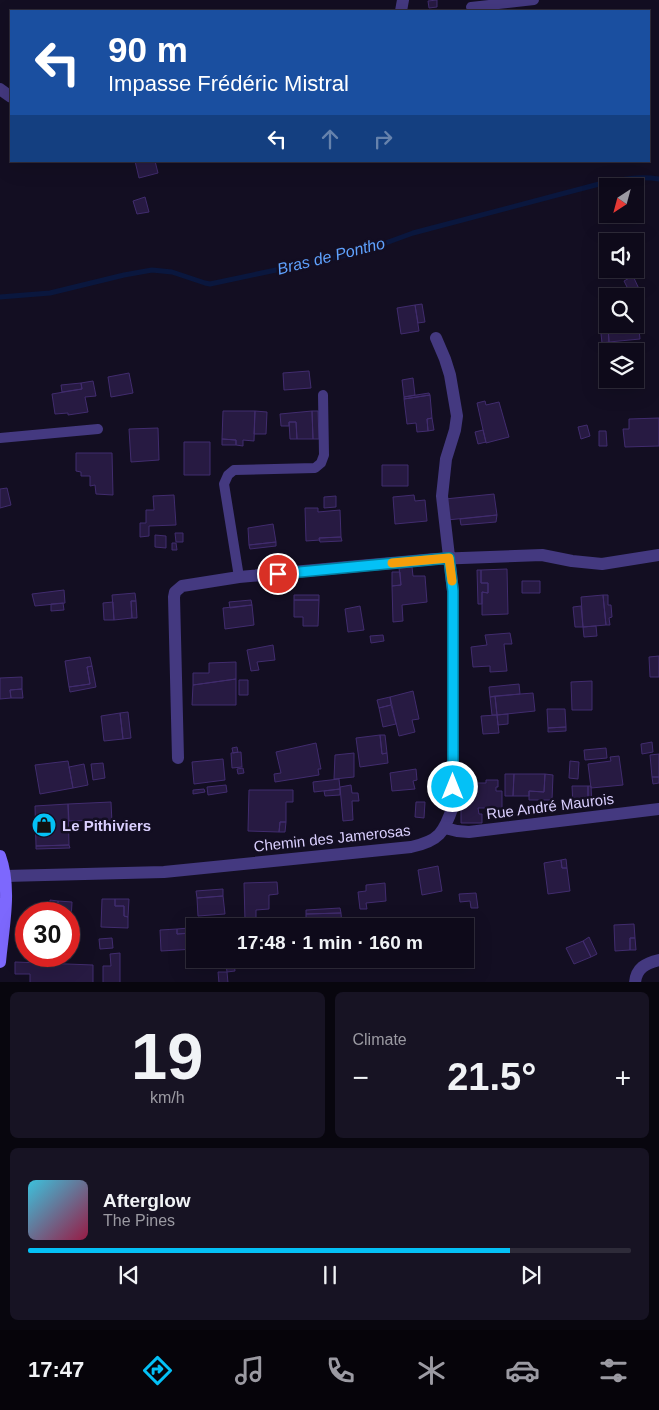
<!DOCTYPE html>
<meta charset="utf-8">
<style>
:root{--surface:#0e0a1a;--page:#171323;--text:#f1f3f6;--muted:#9b9aa2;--line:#2e2b39;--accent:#04c1f6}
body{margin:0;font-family:Helvetica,sans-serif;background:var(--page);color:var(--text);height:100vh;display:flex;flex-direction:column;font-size:19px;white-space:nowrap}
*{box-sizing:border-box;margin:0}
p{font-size:16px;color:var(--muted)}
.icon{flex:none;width:28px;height:28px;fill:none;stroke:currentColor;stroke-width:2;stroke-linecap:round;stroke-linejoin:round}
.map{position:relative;height:982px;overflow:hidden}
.details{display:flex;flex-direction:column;gap:10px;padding:10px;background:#08060e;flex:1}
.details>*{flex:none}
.top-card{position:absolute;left:10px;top:10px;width:640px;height:152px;border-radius:0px;box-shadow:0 5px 20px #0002,0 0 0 1px var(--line);background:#1a4fa0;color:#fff;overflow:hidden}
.needle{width:32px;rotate:216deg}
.buttons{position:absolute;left:599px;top:178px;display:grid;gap:10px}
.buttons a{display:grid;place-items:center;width:45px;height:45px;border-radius:0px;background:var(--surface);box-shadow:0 5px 20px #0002,0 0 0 1px var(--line);font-size:25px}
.speed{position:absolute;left:15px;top:902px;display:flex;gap:10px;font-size:25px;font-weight:700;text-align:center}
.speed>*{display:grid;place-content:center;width:65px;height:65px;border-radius:50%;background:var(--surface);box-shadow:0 5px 20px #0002,0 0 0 1px var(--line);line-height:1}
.speed .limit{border:8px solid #d22;background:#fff;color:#111}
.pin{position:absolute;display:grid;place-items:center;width:42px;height:42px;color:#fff;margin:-21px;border:2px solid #fff;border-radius:50%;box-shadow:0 1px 5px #0007}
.me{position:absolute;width:55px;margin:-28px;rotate:0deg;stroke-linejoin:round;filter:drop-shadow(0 0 4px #0008)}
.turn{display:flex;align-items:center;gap:18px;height:105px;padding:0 15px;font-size:22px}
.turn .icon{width:65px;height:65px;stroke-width:2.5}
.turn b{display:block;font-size:35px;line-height:42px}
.lanes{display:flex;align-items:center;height:48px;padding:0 15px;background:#0003;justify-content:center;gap:25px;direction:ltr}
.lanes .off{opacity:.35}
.big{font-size:38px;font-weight:600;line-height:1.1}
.details .widget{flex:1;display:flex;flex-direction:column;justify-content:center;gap:8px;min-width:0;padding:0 18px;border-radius:8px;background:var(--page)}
.details .dial{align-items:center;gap:0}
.dial b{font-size:65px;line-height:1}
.song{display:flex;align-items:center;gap:15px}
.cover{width:60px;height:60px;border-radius:8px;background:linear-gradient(135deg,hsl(190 70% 55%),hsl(340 70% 35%))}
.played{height:5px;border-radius:2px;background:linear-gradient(90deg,var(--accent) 80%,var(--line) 80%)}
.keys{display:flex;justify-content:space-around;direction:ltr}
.heat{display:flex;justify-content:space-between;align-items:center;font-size:28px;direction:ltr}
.details .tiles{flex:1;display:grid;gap:10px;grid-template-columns:1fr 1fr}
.widget:last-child{grid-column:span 2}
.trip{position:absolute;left:186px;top:918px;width:288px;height:50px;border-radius:0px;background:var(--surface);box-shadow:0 5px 20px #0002,0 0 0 1px var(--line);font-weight:600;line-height:50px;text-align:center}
.menu{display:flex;height:80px;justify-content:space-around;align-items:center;background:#06040a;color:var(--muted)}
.menu .icon{width:35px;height:35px}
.menu .selected{color:var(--accent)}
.menu b{font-size:22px;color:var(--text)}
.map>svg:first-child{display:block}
</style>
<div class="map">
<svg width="659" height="983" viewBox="0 0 659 983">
<rect width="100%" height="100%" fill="#130e22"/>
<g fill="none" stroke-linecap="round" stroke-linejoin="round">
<!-- stream -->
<path stroke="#0a173e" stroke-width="5" d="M0,297l50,-4 74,-18 28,-5 20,2 33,11 5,1 151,-32 52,-19 190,-50c19,-4 37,-7 56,-4"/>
</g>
<!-- building -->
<path fill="#271a42" stroke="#412c6e" d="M437,0v7l-8,1 -1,-7z
M135,161h20l3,12 -19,5z
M145,197l4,15 -12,2 -4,-13z
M633,276l7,15 -9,4 -7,-14z
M422,304l3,18 -7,1 -3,-18z
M415,305l4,26 -18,3 -4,-26z
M607,314l2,28 -7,1 -3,-28z
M635,320h3l2,19 -31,3 -1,-18h27z
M309,371l2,17 -27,2 -1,-17z
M129,373l4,20 -22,4 -3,-20z
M413,378l2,17 -11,2 -2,-17z
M93,381l3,15 -11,1 3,15 -20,3v-2l-13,1 -3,-20 30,-5 -1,-6z
M81,383l1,6 -20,3 -1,-7z
M429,393l1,2 -26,4v-2z
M430,395l2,23 -5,1 1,12 -11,1 -1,-9 -9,1 -3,-25z
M485,401l1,4 13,-3 10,35 -23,6 -9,-40z
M223,411h32l-1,30 -11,-1v6l-7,-1v-5l-14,-1z
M255,411l12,1 -1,22h-12z
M312,411l1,28h-16l-1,-17h-7v4h-8l-1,-12z
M312,411h6l1,28h-6z
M432,418l2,12 -6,1 -1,-12z
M659,418v28l-34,1 -2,-18h6v-10z
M289,422h7l1,17h-7z
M587,425l3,11 -9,3 -3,-12z
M158,428l1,32 -28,2 -2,-33z
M483,430l3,12 -8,2 -3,-12z
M599,431h7l1,15h-8z
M222,439l14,1v5h-14z
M184,442h26v33h-26z
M76,453h36l1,42 -17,-1 -1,-9 -5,1v-10h-9v-4l-5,-1z
M382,465h26v21h-26z
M7,488l4,17 -11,3v-19z
M494,494l3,21 -50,5 -2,-21z
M174,495l2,30 -27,1v10l-9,1v-14h6v-13h8l-1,-14z
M414,495l1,6 10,-1 2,21 -32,3 -2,-27z
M336,496v11l-12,1v-11z
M305,508h13v4l22,-2 1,27 -22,1 1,2 -14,1z
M497,515l-1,7 -35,3 -1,-6z
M273,524l3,18 -27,3 -1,-17z
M175,533h8v9h-7z
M155,535l11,1v12l-11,-1z
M341,537l1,4 -22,1 -1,-4z
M276,542v4l-26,3 -1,-4z
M172,543h4l1,7h-5z
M412,567l1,9h12l2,26 -25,3 1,16 -10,1 -1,-36 9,-1 -2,-17z
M507,569l1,45 -26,1v-23l6,1v-10h-7v-13z
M477,570h4v13h7v10l-6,-1v12h-4z
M392,572h8l1,13 -9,1z
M522,581h18v12h-18z
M64,590l1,13 -30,3 -3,-12z
M135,593l1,8h-5l1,17 -18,2 -2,-25z
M294,595h25v5h-25z
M603,595l3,30 -23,2 -2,-30z
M603,595h5v10h3l1,12 -3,1 1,7h-4z
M251,600l1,5 -22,3 -1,-6z
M294,600h25l-1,26h-15v-9h-9z
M131,601h5l1,17h-5z
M113,602l1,18h-10l-1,-17z
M63,603l1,7 -13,1v-7z
M252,605l2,20 -29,4 -2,-21z
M360,606l4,24 -16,2 -3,-23z
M581,606l2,21h-8l-2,-20z
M596,626l1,10 -13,1 -1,-10z
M510,633l2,11h-8l3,27 -17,1v-6l-17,1 -2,-20 16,-2 -2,-10z
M383,635l1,6 -13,2 -1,-7z
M273,645l2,15 -18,2 2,8 -8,1 -4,-21z
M659,656v21h-9l-1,-20z
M90,657l2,9 -5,1 3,17 -21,3 -4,-26z
M236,662v17l-43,6v-12h16v-10z
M92,666l4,21 -26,5 -1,-5 21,-3 -3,-17z
M22,677v12l-12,1 1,8 -11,1v-21z
M236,679v26h-44l1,-20z
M239,680h9v15h-9z
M592,681v29h-20l-1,-28z
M519,684l1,10 -30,3 -1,-10z
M22,689l1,9h-12l-1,-8z
M413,691l6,28 -7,1 3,12 -16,4 -9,-39z
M533,693l2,18 -38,4 -2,-19z
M495,696l2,19h-5l-2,-18z
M390,697l1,8 -12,3 -2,-8z
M391,705l5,19 -13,3 -4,-19z
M547,709h18l1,18 -18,1z
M128,712l3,26 -8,1 -3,-26z
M120,713l3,26 -19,2 -3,-25z
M508,714v10l-10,1 -1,-10z
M497,715l2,18 -16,1 -2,-18z
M566,727v4l-18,1v-4z
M380,735h5l2,18 -5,1z
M380,735l2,19 5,-1 1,10 -28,4 -4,-29z
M652,742l1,10 -11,2 -1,-10z
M316,743l5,26h-3l1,6 -44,7 -1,-8 7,-1 -5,-21z
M237,747l1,5 -5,1 -1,-5z
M606,748l1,10 -22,2 -1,-10z
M241,752l1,15 -10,1 -1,-15z
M354,753v24l-20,2 1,-24z
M659,754v23h-7l-2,-22z
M619,756l4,29 -32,3 -3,-24 23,-3 -1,-4z
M223,759l2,21 -31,4 -2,-22z
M68,761l5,27 -33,6 -5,-29z
M570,761l9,1 -1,17 -9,-1z
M103,763l2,15 -12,2 -2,-16z
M84,764l4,21 -15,3 -4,-21z
M243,768l1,5 -6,1 -1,-5z
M416,769l1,11 -4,1 2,8 -23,2 -2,-18z
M505,774h9l-1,22h-8z
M514,774h31l-1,18 -15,-1v5h-16z
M545,774l8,1 -1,25h-23v-9l15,1z
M652,777h7v6l-6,1z
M339,779l1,10 -26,3 -1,-10z
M486,780h12v7h-2v4h6v21h-16v-4h-8l1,6h3v9h-21v-34h11v-6h14z
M226,785l1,7 -19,3 -1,-8z
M351,785l1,8h6l1,8h-7l1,19 -10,1 -3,-34z
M572,786h16v21l-15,-1z
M588,786h3l1,21h-4z
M204,789l1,3 -12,2v-4z
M340,789v6l-15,1 -1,-5z
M249,790h44v12h-7v20h-6l-1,10 -31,-1z
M111,802l1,21h-10v-3l-33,1 -1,-17z
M416,802h9l-1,16 -9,-1z
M68,804l1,41 -33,1 -1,-40z
M280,822h6l-1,10h-6z
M69,845l1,3 -34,1v-3z
M566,859l1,9h-5l-1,-8z
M561,860l1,8h5l3,23 -22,3 -4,-31z
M438,866l4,25 -20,4 -4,-25z
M277,882l1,12 -9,1v14l-13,1v11h-11l-1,-38z
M385,883l1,18 -20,2 1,6h-7l-2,-17 8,-1v-6z
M223,889v7l-26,2 -1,-7z
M476,893l2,15h-7l-1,-7 -10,1 -1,-8z
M223,896l2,18 -27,2 -1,-18z
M102,899h13v7h9v10l4,1v11l-27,-1z
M115,899h14l-1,18 -4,-1v-10h-9z
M50,900l8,1v13h-8z
M58,901l14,1 -1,18 -2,-1v5v-10h-11z
M340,908l1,5 -35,1v-4z
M341,913l1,13h-36v-12z
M400,919h7l1,7h-8z
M634,924l1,14h-5v12l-15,1 -1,-26z
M189,928v5l-12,1v-5z
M177,929v5l18,-1v16l-34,2 -1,-21z
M589,937l8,17 -6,3 -8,-16z
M112,938l1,10 -13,1 -1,-10z
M630,938h5l1,12h-6z
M583,941l8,16 -17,7 -8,-16z
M120,953v30h-17v-17h8l-1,-12z
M38,956h23v5l-24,-1z
M15,962l78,3v18h-63v-9h-15z
M234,963l1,8 -8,1 -1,-8z
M218,972h9l1,11h-9z"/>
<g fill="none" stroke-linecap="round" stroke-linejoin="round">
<!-- lane -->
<path stroke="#443980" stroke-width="10" d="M471,7l63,-7
M0,438l98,-9
M239,577l-15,-93 4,-9 6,-5 81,-2 6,-5 3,-8 -1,-60"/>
<!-- street -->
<path stroke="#443980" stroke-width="12" d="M401,11l2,-11
M0,89l11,8
M178,758l-4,-161 1,-5 7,-6 57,-9 196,-18 107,-4 30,6 30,3 57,-9
M445,828l12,3 12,1 190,-23
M5,876l159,-4 247,-25c28,-6 33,-14 42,-41v-215l-11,-95 4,-37 9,-29 2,-14 -7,-41 -5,-16 -9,-21
M635,983c1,-15 11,-20 24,-23"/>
<!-- secondary -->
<path stroke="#7d68fd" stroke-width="12" d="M0,856c12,33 3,72 0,106"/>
</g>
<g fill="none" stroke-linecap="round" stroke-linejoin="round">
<defs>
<path id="route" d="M278,574l171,-16 4,33v196"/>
</defs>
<!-- route casing -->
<use href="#route" stroke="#037da0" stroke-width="12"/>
<!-- route -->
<use href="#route" stroke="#04c1f6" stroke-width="9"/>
<!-- slow -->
<path stroke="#f59e0b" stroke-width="9" d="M392,563l57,-5 3,23"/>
</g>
<!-- icons -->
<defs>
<symbol id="shop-disc" viewBox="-11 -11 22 22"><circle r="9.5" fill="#04c1f6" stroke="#130e22"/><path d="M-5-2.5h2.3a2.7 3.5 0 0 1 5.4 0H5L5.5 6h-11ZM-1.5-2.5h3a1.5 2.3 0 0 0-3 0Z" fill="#111"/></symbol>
</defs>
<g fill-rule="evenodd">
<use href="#shop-disc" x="30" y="811" width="28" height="28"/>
</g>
<g text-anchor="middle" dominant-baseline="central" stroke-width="5" stroke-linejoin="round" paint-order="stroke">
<!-- street labels -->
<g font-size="15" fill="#dacffe" stroke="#130e22">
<text transform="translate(550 806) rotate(-7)">Rue André Maurois</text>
<text transform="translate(332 838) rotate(-6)">Chemin des Jamerosas</text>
</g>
<!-- poi labels -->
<g font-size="15" font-weight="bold" fill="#dacffe" stroke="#130e22" text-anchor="start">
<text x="62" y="825">Le Pithiviers</text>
</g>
<!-- water labels -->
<g font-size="16" font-style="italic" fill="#5fa1fd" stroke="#130e22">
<text transform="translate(331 256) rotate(-14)">Bras de Pontho</text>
</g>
</g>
</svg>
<div class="buttons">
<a><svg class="needle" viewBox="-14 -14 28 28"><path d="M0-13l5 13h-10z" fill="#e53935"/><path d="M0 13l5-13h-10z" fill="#9b9aa2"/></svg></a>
<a><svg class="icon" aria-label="sound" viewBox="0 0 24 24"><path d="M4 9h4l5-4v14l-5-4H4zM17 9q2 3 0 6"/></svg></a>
<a><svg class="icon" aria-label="search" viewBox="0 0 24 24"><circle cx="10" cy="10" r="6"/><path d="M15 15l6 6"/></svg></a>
<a><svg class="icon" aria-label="layers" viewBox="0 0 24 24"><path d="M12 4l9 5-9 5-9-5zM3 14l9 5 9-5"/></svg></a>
</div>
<div class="speed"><div class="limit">30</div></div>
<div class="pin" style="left:278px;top:574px;background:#d93025"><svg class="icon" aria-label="arrive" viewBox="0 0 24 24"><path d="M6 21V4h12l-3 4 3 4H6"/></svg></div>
<svg class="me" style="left:453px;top:787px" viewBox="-20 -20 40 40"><circle r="17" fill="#04c1f6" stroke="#fff" stroke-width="3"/><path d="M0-11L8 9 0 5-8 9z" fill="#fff"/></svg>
<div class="trip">17:48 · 1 min · 160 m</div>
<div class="top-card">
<div class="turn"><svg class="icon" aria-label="left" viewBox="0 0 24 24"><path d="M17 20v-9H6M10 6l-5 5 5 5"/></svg><div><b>90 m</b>Impasse Frédéric Mistral</div></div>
<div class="lanes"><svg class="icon" aria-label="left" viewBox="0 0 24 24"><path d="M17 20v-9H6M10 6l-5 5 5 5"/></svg><svg class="icon off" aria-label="ahead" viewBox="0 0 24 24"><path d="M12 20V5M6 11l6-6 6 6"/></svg><svg class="icon off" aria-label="right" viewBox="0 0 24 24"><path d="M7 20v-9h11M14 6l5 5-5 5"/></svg></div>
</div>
</div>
<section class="details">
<div class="tiles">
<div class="widget dial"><b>19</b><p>km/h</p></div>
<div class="widget"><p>Climate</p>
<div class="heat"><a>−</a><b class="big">21.5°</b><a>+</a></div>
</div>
<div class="widget">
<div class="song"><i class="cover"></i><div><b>Afterglow</b><p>The Pines</p></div></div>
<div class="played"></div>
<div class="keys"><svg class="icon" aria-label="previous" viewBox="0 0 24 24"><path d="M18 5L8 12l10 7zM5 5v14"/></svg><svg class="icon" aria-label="pause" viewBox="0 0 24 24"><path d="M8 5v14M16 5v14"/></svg><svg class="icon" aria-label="next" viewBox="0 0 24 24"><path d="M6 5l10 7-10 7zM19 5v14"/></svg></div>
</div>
</div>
</section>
<nav class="menu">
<b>17:47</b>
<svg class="icon selected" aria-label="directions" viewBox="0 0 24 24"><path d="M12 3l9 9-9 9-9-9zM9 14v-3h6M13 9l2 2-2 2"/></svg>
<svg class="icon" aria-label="music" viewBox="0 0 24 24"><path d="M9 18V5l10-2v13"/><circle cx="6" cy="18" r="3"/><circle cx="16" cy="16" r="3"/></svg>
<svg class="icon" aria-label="phone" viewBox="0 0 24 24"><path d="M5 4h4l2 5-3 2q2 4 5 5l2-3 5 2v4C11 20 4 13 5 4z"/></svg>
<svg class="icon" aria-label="climate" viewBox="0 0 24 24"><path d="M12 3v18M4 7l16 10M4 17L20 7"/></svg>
<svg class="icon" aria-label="car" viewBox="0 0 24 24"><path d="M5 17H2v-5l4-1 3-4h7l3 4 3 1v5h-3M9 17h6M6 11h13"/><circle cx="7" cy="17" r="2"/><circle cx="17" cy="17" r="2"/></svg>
<svg class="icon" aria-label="filters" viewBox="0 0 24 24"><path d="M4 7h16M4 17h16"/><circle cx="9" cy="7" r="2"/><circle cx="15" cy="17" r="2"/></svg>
</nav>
